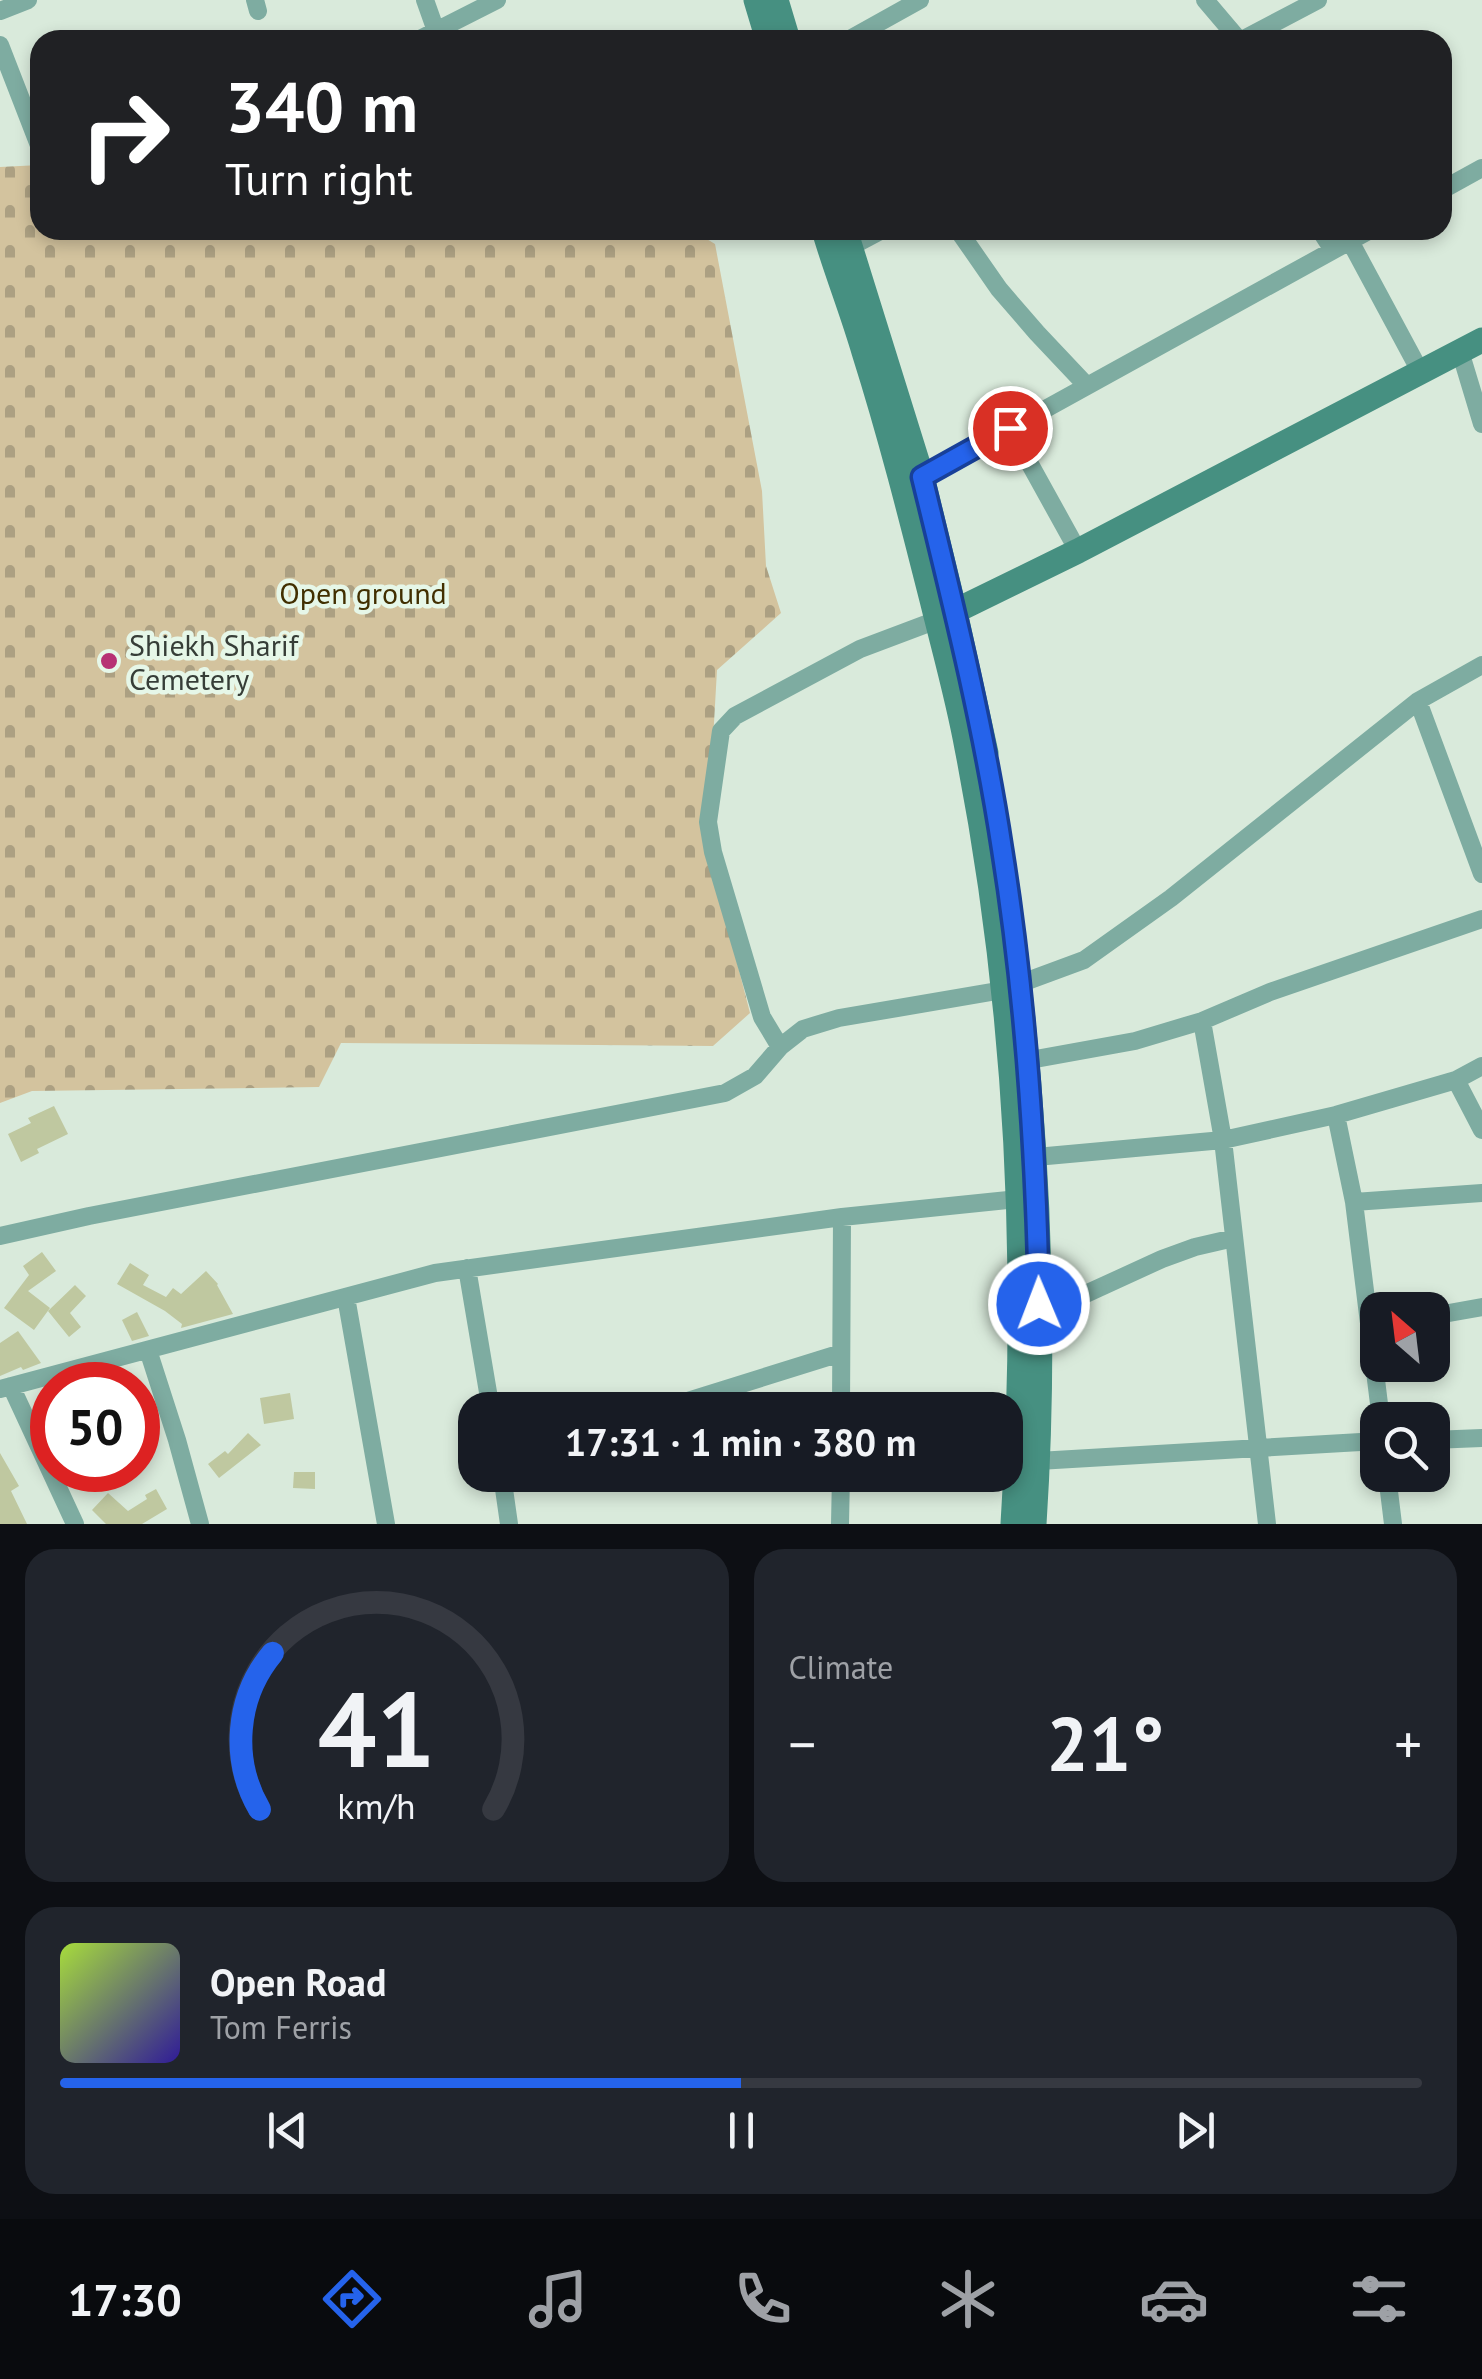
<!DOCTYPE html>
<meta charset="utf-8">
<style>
:root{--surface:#171b24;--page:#20242c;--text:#f1f3f6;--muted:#9ea1a6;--line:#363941;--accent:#2563eb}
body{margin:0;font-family:"PT Sans",sans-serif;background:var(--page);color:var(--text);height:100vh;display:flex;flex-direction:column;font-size:38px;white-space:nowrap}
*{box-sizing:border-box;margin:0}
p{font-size:32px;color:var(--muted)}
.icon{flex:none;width:55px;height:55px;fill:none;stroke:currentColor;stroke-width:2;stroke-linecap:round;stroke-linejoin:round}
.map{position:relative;height:1524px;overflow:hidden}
.drawer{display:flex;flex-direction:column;gap:25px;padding:25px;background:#0d0f14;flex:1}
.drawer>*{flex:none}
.banner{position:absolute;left:30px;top:30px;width:1422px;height:210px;border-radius:30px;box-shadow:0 5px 15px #0003;background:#202124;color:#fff;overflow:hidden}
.needle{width:65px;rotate:332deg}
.controls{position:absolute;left:1360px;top:1292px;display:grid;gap:20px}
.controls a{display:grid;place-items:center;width:90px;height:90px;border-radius:20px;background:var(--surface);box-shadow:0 5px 15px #0003;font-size:50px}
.speed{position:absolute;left:30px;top:1362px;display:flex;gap:20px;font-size:50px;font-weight:700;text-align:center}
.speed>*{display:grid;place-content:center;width:130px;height:130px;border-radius:50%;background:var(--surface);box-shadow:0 5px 15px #0003;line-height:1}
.speed .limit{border:15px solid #d22;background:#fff;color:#111}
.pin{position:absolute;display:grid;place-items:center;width:85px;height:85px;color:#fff;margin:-42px;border:5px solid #fff;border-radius:50%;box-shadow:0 2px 10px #0007}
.me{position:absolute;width:110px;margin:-55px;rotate:359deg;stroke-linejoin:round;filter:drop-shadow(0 0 8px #0008)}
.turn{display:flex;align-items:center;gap:35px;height:210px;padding:0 30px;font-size:45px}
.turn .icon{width:130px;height:130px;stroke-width:2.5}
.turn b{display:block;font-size:70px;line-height:85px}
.big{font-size:75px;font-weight:700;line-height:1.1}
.drawer .card{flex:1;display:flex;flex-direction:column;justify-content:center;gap:15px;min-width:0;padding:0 35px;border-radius:30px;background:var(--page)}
.drawer .dial{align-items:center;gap:0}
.dial svg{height:260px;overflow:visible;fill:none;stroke:var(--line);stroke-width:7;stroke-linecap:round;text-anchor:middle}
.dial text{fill:var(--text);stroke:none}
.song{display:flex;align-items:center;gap:30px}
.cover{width:120px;height:120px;border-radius:15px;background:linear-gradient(135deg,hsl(80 70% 55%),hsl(250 70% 35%))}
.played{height:10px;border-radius:5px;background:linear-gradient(90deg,var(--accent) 50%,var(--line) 50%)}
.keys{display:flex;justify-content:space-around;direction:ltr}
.heat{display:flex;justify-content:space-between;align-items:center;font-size:55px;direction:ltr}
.drawer .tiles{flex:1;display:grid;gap:25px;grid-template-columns:1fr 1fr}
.card:last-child{grid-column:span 2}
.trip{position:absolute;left:458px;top:1392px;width:565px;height:100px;border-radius:30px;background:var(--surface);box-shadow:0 5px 15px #0003;font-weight:700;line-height:100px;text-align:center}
.tabs{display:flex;height:160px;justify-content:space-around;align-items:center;background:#090b0e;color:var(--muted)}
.tabs .icon{width:70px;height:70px}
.tabs .current{color:var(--accent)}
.tabs b{font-size:45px;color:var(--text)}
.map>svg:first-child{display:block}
</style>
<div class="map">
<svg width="1482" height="1524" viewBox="0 0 1482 1524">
<defs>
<pattern id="cemetery-stones" width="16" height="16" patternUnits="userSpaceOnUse" patternTransform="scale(2.5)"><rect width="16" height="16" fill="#d3c39e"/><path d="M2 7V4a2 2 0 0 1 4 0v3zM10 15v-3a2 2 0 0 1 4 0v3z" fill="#aca082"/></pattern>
</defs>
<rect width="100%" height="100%" fill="#d9eadb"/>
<!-- cemetery -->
<path fill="url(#cemetery-stones)" d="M40,165v65h652l23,14 47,247 4,75 15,47 -64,57 -10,176 43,167 -37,33 -372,-3 -22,44 -287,4 -32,12v-936z"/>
<!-- building -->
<path fill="#bfc8a0" d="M54,1106l14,28 -31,15 2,4 -18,9 -13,-28 23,-11 -3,-5z
M42,1252l14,19 -28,20 22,17 -16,22 -30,-22 25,-33 -6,-9z
M130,1263l19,12 -6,10 23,12 7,-9 8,6 25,-23 12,13 -1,1 16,29 -52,14 1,-4 -17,-13 -48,-27z
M75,1285l11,11 -16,17 11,14 -12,10 -21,-26z
M137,1312l12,24 -17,5 -10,-21z
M18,1331l23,32 -18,7 -2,-3 -21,9v-33z
M290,1393l4,26 -30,5 -4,-26z
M248,1433l13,12 -42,33 -11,-14 17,-13 3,3z
M0,1453l19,33 -8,5 16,33h-27z
M294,1472h21v17l-22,-1z
M156,1489l11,20 -25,15h-36l-14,-14 16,-17 20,18 19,-12 -2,-4z"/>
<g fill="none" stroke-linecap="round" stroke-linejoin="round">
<!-- street -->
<path stroke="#7eaca1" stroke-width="18" d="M255,0l3,11
M425,0l11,31
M1205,0l34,40
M0,11l28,-11
M418,40l79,-40
M848,40l72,-40
M1242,40l76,-40
M0,45l40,103
M1442,190l40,-22
M958,230l41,59 38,44 50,53
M1320,230l13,20
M1350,241l71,132
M850,247l32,-17
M1460,351l22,73
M1010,428l68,123
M922,477l448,-247
M1418,701l64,173
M1202,1021l21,119 44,384
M780,1047l-18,-30 -49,-165 -5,-30 13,-91 14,-15 125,-67 77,-29
M1019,1062l116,-21 67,-20 68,-29 212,-73
M1456,1080l26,50
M1336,1115l18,87 27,218
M1036,1157l187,-17 113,-25 120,-35 26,-14
M1354,1202l128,-9
M0,1236l89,-20 636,-123 30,-17 25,-29 23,-18 36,-11 164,-28 81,-30 87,-62 247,-197 64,-36
M467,1268l24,142
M346,1297l40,227
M1039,1304l40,-7 83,-38 33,-12 39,-9
M1432,1316l50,-9
M148,1350l29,90 23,84
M11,1386l64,138
M0,1389l435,-116 407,-56 176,-18
M644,1410l37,-7 160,-50
M841,1410l1,-193
M1432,1440l50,-2
M1038,1461l340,-20
M502,1475l7,49
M1387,1475l6,49
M840,1524l1,-49"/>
<!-- secondary -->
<path stroke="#469081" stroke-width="25" d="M756,0l12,40
M776,0l12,40
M824,230c12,41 28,81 40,122 26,82 47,165 68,248 12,49 26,98 35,148 50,254 63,517 46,776
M845,230l77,247 33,135 31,141
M939,619l139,-68 404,-211
M1007,886c29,211 41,425 27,638"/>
</g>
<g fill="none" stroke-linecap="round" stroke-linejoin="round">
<defs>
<path id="route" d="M1010,428l-88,49c30,123 61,246 80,372 24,151 34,303 37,455"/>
</defs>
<!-- route casing -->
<use href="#route" stroke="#184099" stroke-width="25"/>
<!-- route -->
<use href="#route" stroke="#2563eb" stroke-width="18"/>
</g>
<!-- markers -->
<circle fill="#b73174" stroke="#e6f7e8" stroke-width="4" cx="109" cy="661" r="10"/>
<g text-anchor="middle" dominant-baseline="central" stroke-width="9" stroke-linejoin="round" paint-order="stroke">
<!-- park labels -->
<g font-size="30" fill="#412f00" stroke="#e6f7e8">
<text x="363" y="592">Open ground</text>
</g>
<!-- poi labels -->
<g font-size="30" fill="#363d37" stroke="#e6f7e8" text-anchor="start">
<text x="129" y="644">Shiekh Sharif<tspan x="129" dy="34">Cemetery</tspan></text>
</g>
</g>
</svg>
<div class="controls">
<a><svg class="needle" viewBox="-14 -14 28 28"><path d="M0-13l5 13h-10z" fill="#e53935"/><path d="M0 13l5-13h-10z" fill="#9ea1a6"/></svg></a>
<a><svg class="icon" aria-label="search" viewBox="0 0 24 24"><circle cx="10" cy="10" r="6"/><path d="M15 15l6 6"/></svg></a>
</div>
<div class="speed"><div class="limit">50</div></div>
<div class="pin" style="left:1010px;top:428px;background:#d93025"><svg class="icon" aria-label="arrive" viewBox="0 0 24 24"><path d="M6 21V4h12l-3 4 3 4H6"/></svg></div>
<svg class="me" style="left:1039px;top:1304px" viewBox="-20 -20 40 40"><circle r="17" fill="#2563eb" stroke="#fff" stroke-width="3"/><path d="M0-11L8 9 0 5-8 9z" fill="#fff"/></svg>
<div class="trip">17:31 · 1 min · 380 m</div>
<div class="banner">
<div class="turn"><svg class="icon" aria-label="right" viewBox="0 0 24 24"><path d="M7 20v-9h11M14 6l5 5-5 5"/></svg><div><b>340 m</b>Turn right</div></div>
</div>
</div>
<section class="drawer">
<div class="tiles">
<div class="card dial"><svg viewBox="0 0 100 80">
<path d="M14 69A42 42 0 1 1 86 69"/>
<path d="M14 69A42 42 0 0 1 18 21" stroke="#2563eb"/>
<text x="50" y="56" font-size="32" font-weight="700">41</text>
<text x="50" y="72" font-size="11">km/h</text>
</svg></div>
<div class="card"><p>Climate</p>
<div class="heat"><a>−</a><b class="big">21°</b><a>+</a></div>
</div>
<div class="card">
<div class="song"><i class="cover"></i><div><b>Open Road</b><p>Tom Ferris</p></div></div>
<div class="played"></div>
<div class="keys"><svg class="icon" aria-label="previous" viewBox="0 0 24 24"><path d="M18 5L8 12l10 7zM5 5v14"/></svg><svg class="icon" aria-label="pause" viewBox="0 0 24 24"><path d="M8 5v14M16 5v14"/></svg><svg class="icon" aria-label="next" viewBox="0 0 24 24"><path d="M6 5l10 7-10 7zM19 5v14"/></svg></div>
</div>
</div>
</section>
<nav class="tabs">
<b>17:30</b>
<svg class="icon current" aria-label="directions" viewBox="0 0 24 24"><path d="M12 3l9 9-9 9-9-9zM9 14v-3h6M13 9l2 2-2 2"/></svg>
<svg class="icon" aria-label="music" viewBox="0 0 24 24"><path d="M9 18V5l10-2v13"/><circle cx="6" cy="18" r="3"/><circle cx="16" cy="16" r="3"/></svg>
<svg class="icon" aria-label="phone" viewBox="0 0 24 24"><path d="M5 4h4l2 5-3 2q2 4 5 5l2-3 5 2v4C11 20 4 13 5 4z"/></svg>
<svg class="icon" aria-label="climate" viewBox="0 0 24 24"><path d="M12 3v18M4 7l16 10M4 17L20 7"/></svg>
<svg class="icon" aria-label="car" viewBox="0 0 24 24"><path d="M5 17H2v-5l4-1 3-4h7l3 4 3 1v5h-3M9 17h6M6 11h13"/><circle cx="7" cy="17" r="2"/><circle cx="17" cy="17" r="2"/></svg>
<svg class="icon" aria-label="filters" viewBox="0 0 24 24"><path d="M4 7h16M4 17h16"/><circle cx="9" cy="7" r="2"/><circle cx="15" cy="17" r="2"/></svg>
</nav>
